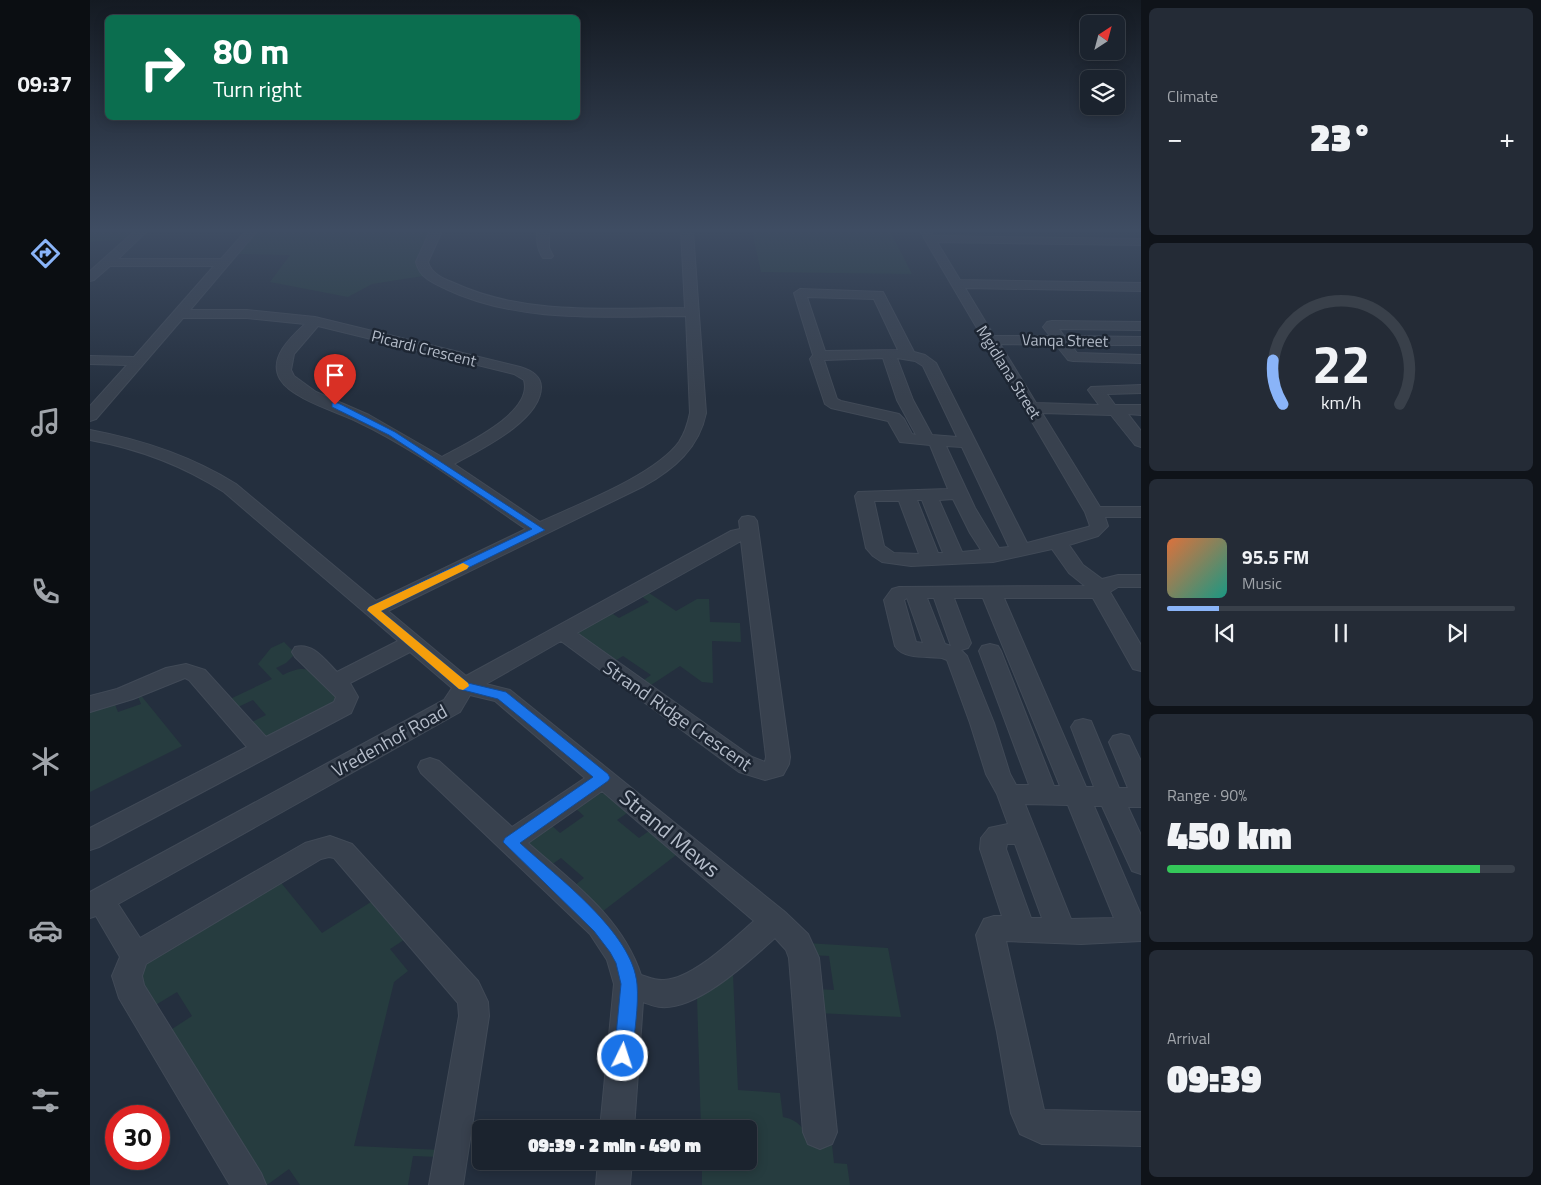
<!DOCTYPE html>
<meta charset="utf-8">
<style>
:root{--surface:#1b232e;--page:#242b36;--text:#f1f3f6;--muted:#a0a4aa;--line:#39404a;--accent:#8ab4f8}
body{margin:0;font-family:"Titillium Web",sans-serif;background:var(--page);color:var(--text);height:100vh;display:flex;flex-direction:column;font-size:19px;white-space:nowrap}
*{box-sizing:border-box;margin:0}
p{font-size:16px;color:var(--muted)}
.icon{flex:none;width:28px;height:28px;fill:none;stroke:currentColor;stroke-width:2;stroke-linecap:round;stroke-linejoin:round}
.map{position:relative;flex:1;overflow:hidden}
.panel{display:flex;flex-direction:column;gap:8px;padding:8px;background:#0f1319;width:400px}
.panel>*{flex:none}
.guide{position:absolute;left:15px;top:15px;width:475px;height:105px;border-radius:8px;box-shadow:0 2px 12px #0003,0 0 0 1px var(--line);background:#0b6e4f;color:#fff;overflow:hidden}
.needle{width:32px;rotate:36deg}
.buttons{position:absolute;left:990px;top:15px;display:grid;gap:10px}
.buttons a{display:grid;place-items:center;width:45px;height:45px;border-radius:8px;background:var(--surface);box-shadow:0 2px 12px #0003,0 0 0 1px var(--line);font-size:25px}
.speed{position:absolute;left:15px;top:1105px;display:flex;gap:10px;font-size:25px;font-weight:700;text-align:center}
.speed>*{display:grid;place-content:center;width:65px;height:65px;border-radius:50%;background:var(--surface);box-shadow:0 2px 12px #0003,0 0 0 1px var(--line);line-height:1}
.speed .limit{border:8px solid #d22;background:#fff;color:#111}
.pin{position:absolute;display:grid;place-items:center;width:42px;height:42px;color:#fff;margin:-51px -21px;border-radius:50% 50% 50% 0;rotate:-45deg;box-shadow:0 0 5px #0007}
.pin .icon{rotate:45deg}
.me{position:absolute;width:55px;margin:-28px;rotate:4deg;stroke-linejoin:round;filter:drop-shadow(0 0 4px #0008)}
.turn{display:flex;align-items:center;gap:18px;height:105px;padding:0 25px;font-size:22px}
.turn .icon{width:65px;height:65px;stroke-width:2.5}
.turn b{display:block;font-size:35px;line-height:42px}
.big{font-size:38px;font-weight:800;line-height:1.1}
.panel .tile{flex:1;display:flex;flex-direction:column;justify-content:center;gap:8px;min-width:0;padding:0 18px;border-radius:8px;background:var(--page)}
.panel .dial{align-items:center;gap:0}
.dial svg{height:130px;overflow:visible;fill:none;stroke:var(--line);stroke-width:7;stroke-linecap:round;text-anchor:middle}
.dial text{fill:var(--text);stroke:none}
.song{display:flex;align-items:center;gap:15px}
.cover{width:60px;height:60px;border-radius:8px;background:linear-gradient(135deg,hsl(20 70% 55%),hsl(170 70% 35%))}
.played{height:5px;border-radius:2px;background:linear-gradient(90deg,var(--accent) 15%,var(--line) 15%)}
.keys{display:flex;justify-content:space-around;direction:ltr}
.heat{display:flex;justify-content:space-between;align-items:center;font-size:28px;direction:ltr}
.charge{height:8px;border-radius:4px;background:linear-gradient(90deg,#34c759 90%,var(--line) 0)}
.trip{position:absolute;left:382px;top:1120px;width:285px;height:50px;border-radius:8px;background:var(--surface);box-shadow:0 2px 12px #0003,0 0 0 1px var(--line);font-weight:800;line-height:50px;text-align:center}
main{display:flex;flex:1;min-height:0}
.dock{display:flex;flex-direction:column;width:90px;justify-content:space-around;align-items:center;background:#0b0e12;color:var(--muted)}
.dock .icon{width:35px;height:35px}
.dock .active{color:var(--accent)}
.dock b{font-size:22px;color:var(--text)}
.map>svg:first-child{display:block}
</style>
<main>
<nav class="dock">
<b>09:37</b>
<svg class="icon active" aria-label="directions" viewBox="0 0 24 24"><path d="M12 3l9 9-9 9-9-9zM9 14v-3h6M13 9l2 2-2 2"/></svg>
<svg class="icon" aria-label="music" viewBox="0 0 24 24"><path d="M9 18V5l10-2v13"/><circle cx="6" cy="18" r="3"/><circle cx="16" cy="16" r="3"/></svg>
<svg class="icon" aria-label="phone" viewBox="0 0 24 24"><path d="M5 4h4l2 5-3 2q2 4 5 5l2-3 5 2v4C11 20 4 13 5 4z"/></svg>
<svg class="icon" aria-label="climate" viewBox="0 0 24 24"><path d="M12 3v18M4 7l16 10M4 17L20 7"/></svg>
<svg class="icon" aria-label="car" viewBox="0 0 24 24"><path d="M5 17H2v-5l4-1 3-4h7l3 4 3 1v5h-3M9 17h6M6 11h13"/><circle cx="7" cy="17" r="2"/><circle cx="17" cy="17" r="2"/></svg>
<svg class="icon" aria-label="filters" viewBox="0 0 24 24"><path d="M4 7h16M4 17h16"/><circle cx="9" cy="7" r="2"/><circle cx="15" cy="17" r="2"/></svg>
</nav>
<div class="map">
<svg width="1051" height="1185" viewBox="0 0 1051 1185">
<rect width="100%" height="100%" fill="#242f3e"/>
<!-- green -->
<path fill="#263c3f" d="M0,231h45l-9,8 -36,3z
M168,231h172v1l-14,31 1,5 6,8 -51,8 -24,13 -78,-15 20,-27 -52,-1z
M662,231h138l22,43 -151,-2z
M556,591l30,20 21,-12h12l1,23 30,1 1,19 -29,-1 1,42 -11,-1 -22,-16 -32,21 -7,-5 10,-7 -28,-19 -10,6 -35,-26v-4l32,-20 9,6 30,-16 -9,-7z
M194,642l9,9v5l-7,7 -10,5 7,7c29,-15 35,1 55,20l1,6 -70,35 -6,-1 -13,-12 16,-8 -13,-15 -17,8 -8,-8 44,-21 -14,-15 13,-16z
M49,693l43,53 -92,46v-83l24,-7 4,10 23,-8 -4,-10z
M510,793l6,1 24,17 -13,9 22,18 13,-9 28,23 -82,63 -28,-26 14,-11 -23,-20 -14,10 -19,-22v-4l21,-19 11,10 24,-17 -10,-9 21,-13z
M188,879l44,54 52,-33 33,38 -17,11 18,22 -14,11 -40,164 87,4 -2,7 -26,-1 -5,29h-108l-11,-16 -22,16h-3l-95,-154 23,-15 -15,-24 -23,14 -15,-23 5,-21z
M716,943l82,5 13,69 -84,-4 -2,-24 19,1 -5,-34 -19,-1z
M639,970l4,4 5,116 42,3 3,24c15,3 23,11 25,27l24,1 2,18 13,1 3,21h-148v-24h47v-32h-48l-4,-132z"/>
<g fill="none" stroke-linecap="round" stroke-linejoin="round">
<defs>
<path id="minor" d="M45,231h12l-29,28h103l25,-28h11l-67,79h57l68,7 205,50c10,3 21,8 21,20 0,34 -62,63 -87,77l86,58c39,-18 115,-47 139,-80 6,-9 9,-19 11,-29l-4,-97c-80,0 -166,8 -240,-27 -13,-6 -27,-12 -30,-27l14,-31h12l-14,31c3,12 16,17 26,21 71,33 155,25 231,25l-4,-77h12l13,182c-7,35 -32,56 -62,73l-256,125 78,65 265,-145 9,-2 -1,-8 3,-4 6,-1 6,1 3,4 33,236 -1,7 -6,11 -18,5 -26,-8 -178,-131 -75,43 24,6 275,222 23,22 11,24 18,174 -5,12 -12,5 -12,-5 -5,-12 -14,-174 -3,-8 -11,-12c-26,23 -77,72 -114,69 -6,0 -12,-3 -18,-5l-9,127h-34l14,-145 -7,-24 -17,-26 -169,-161 -3,-6 3,-6 9,-3 9,3 73,66 73,-49 -90,-77 -25,-6 -10,17 -342,192 22,34 165,-95 25,-7 22,8 126,137 10,21 1,14 -26,169h-34l30,-169 -1,-13 -124,-145 -5,-1 -8,2 -175,105 -4,12 2,9 117,188 5,12h-36l-111,-187 -7,-22 8,-19 -24,-41 -6,2v-26l354,-192 8,-12 -42,-36 -60,31 8,14 -7,16 -252,134 -9,3v-22l157,-81 -58,-67 -4,-2 -52,21 -43,13v-16l27,-7 49,-21 20,-4 19,6 61,67 68,-35 2,-5 -41,-40 -3,-5 3,-5c18,-5 30,13 42,25l61,-31 -174,-149c-42,-27 -85,-43 -134,-52v-10c53,10 101,26 146,54l140,117 150,-72c-55,-37 -110,-80 -170,-108 -21,-10 -64,-22 -76,-42 -12,-21 11,-42 25,-55l-58,-6h-64l-87,101 -6,2v-15l37,-41 -37,-1v-8l44,1 80,-91h-104l-16,14 -4,1v-10zM228,326l196,48 10,6c10,33 -59,64 -82,77l-73,-42 -53,-23 -22,-16 -3,-6 3,-16zM651,541l25,216 -1,5 -13,-5 -175,-124zM512,791l152,130c-21,18 -61,58 -90,59 -8,1 -16,-3 -23,-5 -19,-58 -69,-93 -113,-132z
M447,231h12v17l4,8 -2,2h-8c-6,-9 -6,-16 -6,-27z
M830,231h11l2,5 208,3v6l-204,-3 23,38 181,3v8l-176,-3 29,48h56l-7,-9 4,-5 5,-1 89,1v8l-82,-1 5,7 77,1v8h-70l6,8 64,2v8l-68,-2 -5,-1 -12,-15 -56,-1 36,59 63,2 -11,-15 3,-3 50,-2v8l-34,1 8,11h26v10l-13,-1 13,17v16l-6,-2 -24,-30 -69,-2 58,94h41v10h-36l3,9 -10,10 -29,9 14,20 19,14 16,-4h23v12h-23l-8,5 31,53v26l-8,-2 -40,-71h-89l82,189h8l-23,-60 4,-6 8,-2 8,2 28,67h9l-19,-46 4,-6 8,-2 8,2 12,25v46h-13l13,28v39l-9,-3 -30,-65h-8l47,109v26l-60,3 -75,-3 38,169 97,2v34l-99,-2 -22,-10 -9,-21 -14,-81 -21,-97 8,-16 10,-3h8l-22,-67 1,-11 8,-10 19,-4 -11,-30 -11,-20 -16,-51 -23,-63 -5,-2c-14,-2 -38,2 -47,-12l-11,-46 8,-11 7,-2 186,-1 -16,-13 -17,-24 -59,13 -82,4 -29,-4 -9,-6 -7,-8 -11,-52 3,-4 90,-3 -18,-44 -30,-3 -12,-21 -57,-13 -6,-4 -15,-45 3,-4 -19,-62 6,-4 83,3 31,60 11,3 11,8 91,180 61,-16 2,-1 -5,-14zM717,297l67,2 24,51 -73,1zM793,358l14,42 19,35 -4,-1 -8,-15 -5,-5 -58,-13 -4,-2 -13,-39zM807,358l18,3 8,5 34,71 -25,-2 -19,-35zM856,446l16,1 47,100 -10,1 -24,-40zM863,499l17,34 11,17 -19,2 -23,-52zM827,500h5l21,53h-5zM784,501h25l20,53 -25,-1 -10,-7zM817,598l16,45 -7,-1 -12,-42zM837,598h7l17,48 -6,-2zM864,598h29l77,188h-6l-53,-135 -3,-5 -8,-2 -8,2 -3,5 50,134h-13l-6,-11 -16,-51 -27,-67 -6,-6 7,-2 3,-5zM935,804l43,1 46,113 -43,1zM917,844h8l27,74h-11l-25,-69z
M508,1161h34l-2,24h-34z"/>
</defs>
<!-- minor casing -->
<use href="#minor" stroke="#414a57" stroke-width="2"/>
<!-- minor -->
<use href="#minor" fill="#38414e" fill-rule="evenodd"/>
</g>
<!-- sky -->
<linearGradient id="sky" x2="0" y2="1"><stop stop-color="#141a22"/><stop offset="0.58" stop-color="#3f4d63"/><stop offset="1" stop-color="#3f4d63" stop-opacity="0"/></linearGradient>
<rect width="1051" height="397" fill="url(#sky)"/>
<!-- route -->
<path fill="#1a73e8" stroke="#114b97" d="M242,403h6l57,29 150,98 -164,81 87,72 38,9 102,82 2,4 -2,3 -88,62c37,34 113,90 117,141 2,21 -3,51 -5,72l-2,6 -7,3 -6,-3 -3,-6 7,-72 -5,-21 -6,-11 -16,-21 -91,-89 2,-4 88,-61 -95,-78 -39,-10 -92,-79 2,-3 163,-78 -143,-94 -57,-28z"/>
<!-- slow -->
<path fill="#f59e0b" d="M373,563l6,3 -2,3 -86,42 87,72 1,3 -6,4 -4,-1 -92,-79 2,-3z"/>
<g text-anchor="middle" dominant-baseline="central" stroke-width="5" stroke-linejoin="round" paint-order="stroke">
<!-- far-street labels -->
<g font-size="16" fill="#b4bcc9" stroke="#1d2633">
<text transform="translate(975 340) rotate(1)">Vanqa Street</text>
<text transform="translate(334 348) rotate(14)">Picardi Crescent</text>
<text transform="translate(919 372) rotate(58)">Mgidlana Street</text>
</g>
<!-- street labels -->
<g font-size="19" fill="#b4bcc9" stroke="#1d2633">
<text transform="translate(588 715) rotate(35)">Strand Ridge Crescent</text>
<text transform="translate(299 740) rotate(-29)">Vredenhof Road</text>
</g>
<!-- near-street labels -->
<g font-size="22" fill="#b4bcc9" stroke="#1d2633">
<text transform="translate(580 833) rotate(40)">Strand Mews</text>
</g>
</g>
</svg>
<div class="buttons">
<a><svg class="needle" viewBox="-14 -14 28 28"><path d="M0-13l5 13h-10z" fill="#e53935"/><path d="M0 13l5-13h-10z" fill="#a0a4aa"/></svg></a>
<a><svg class="icon" aria-label="layers" viewBox="0 0 24 24"><path d="M12 4l9 5-9 5-9-5zM3 14l9 5 9-5"/></svg></a>
</div>
<div class="speed"><div class="limit">30</div></div>
<div class="pin" style="left:245px;top:405px;background:#d93025"><svg class="icon" aria-label="arrive" viewBox="0 0 24 24"><path d="M6 21V4h12l-3 4 3 4H6"/></svg></div>
<svg class="me" style="left:533px;top:1056px" viewBox="-20 -20 40 40"><circle r="17" fill="#1a73e8" stroke="#fff" stroke-width="3"/><path d="M0-11L8 9 0 5-8 9z" fill="#fff"/></svg>
<div class="trip">09:39 · 2 min · 490 m</div>
<div class="guide">
<div class="turn"><svg class="icon" aria-label="right" viewBox="0 0 24 24"><path d="M7 20v-9h11M14 6l5 5-5 5"/></svg><div><b>80 m</b>Turn right</div></div>
</div>
</div>
<section class="panel">
<div class="tile"><p>Climate</p>
<div class="heat"><a>−</a><b class="big">23°</b><a>+</a></div>
</div>
<div class="tile dial"><svg viewBox="0 0 100 80">
<path d="M14 69A42 42 0 1 1 86 69"/>
<path d="M14 69A42 42 0 0 1 8 42" stroke="#8ab4f8"/>
<text x="50" y="56" font-size="32" font-weight="700">22</text>
<text x="50" y="72" font-size="11">km/h</text>
</svg></div>
<div class="tile">
<div class="song"><i class="cover"></i><div><b>95.5 FM</b><p>Music</p></div></div>
<div class="played"></div>
<div class="keys"><svg class="icon" aria-label="previous" viewBox="0 0 24 24"><path d="M18 5L8 12l10 7zM5 5v14"/></svg><svg class="icon" aria-label="pause" viewBox="0 0 24 24"><path d="M8 5v14M16 5v14"/></svg><svg class="icon" aria-label="next" viewBox="0 0 24 24"><path d="M6 5l10 7-10 7zM19 5v14"/></svg></div>
</div>
<div class="tile"><p>Range · 90%</p><b class="big">450 km</b><div class="charge"></div></div>
<div class="tile"><p>Arrival</p><b class="big">09:39</b></div>
</section>
</main>
